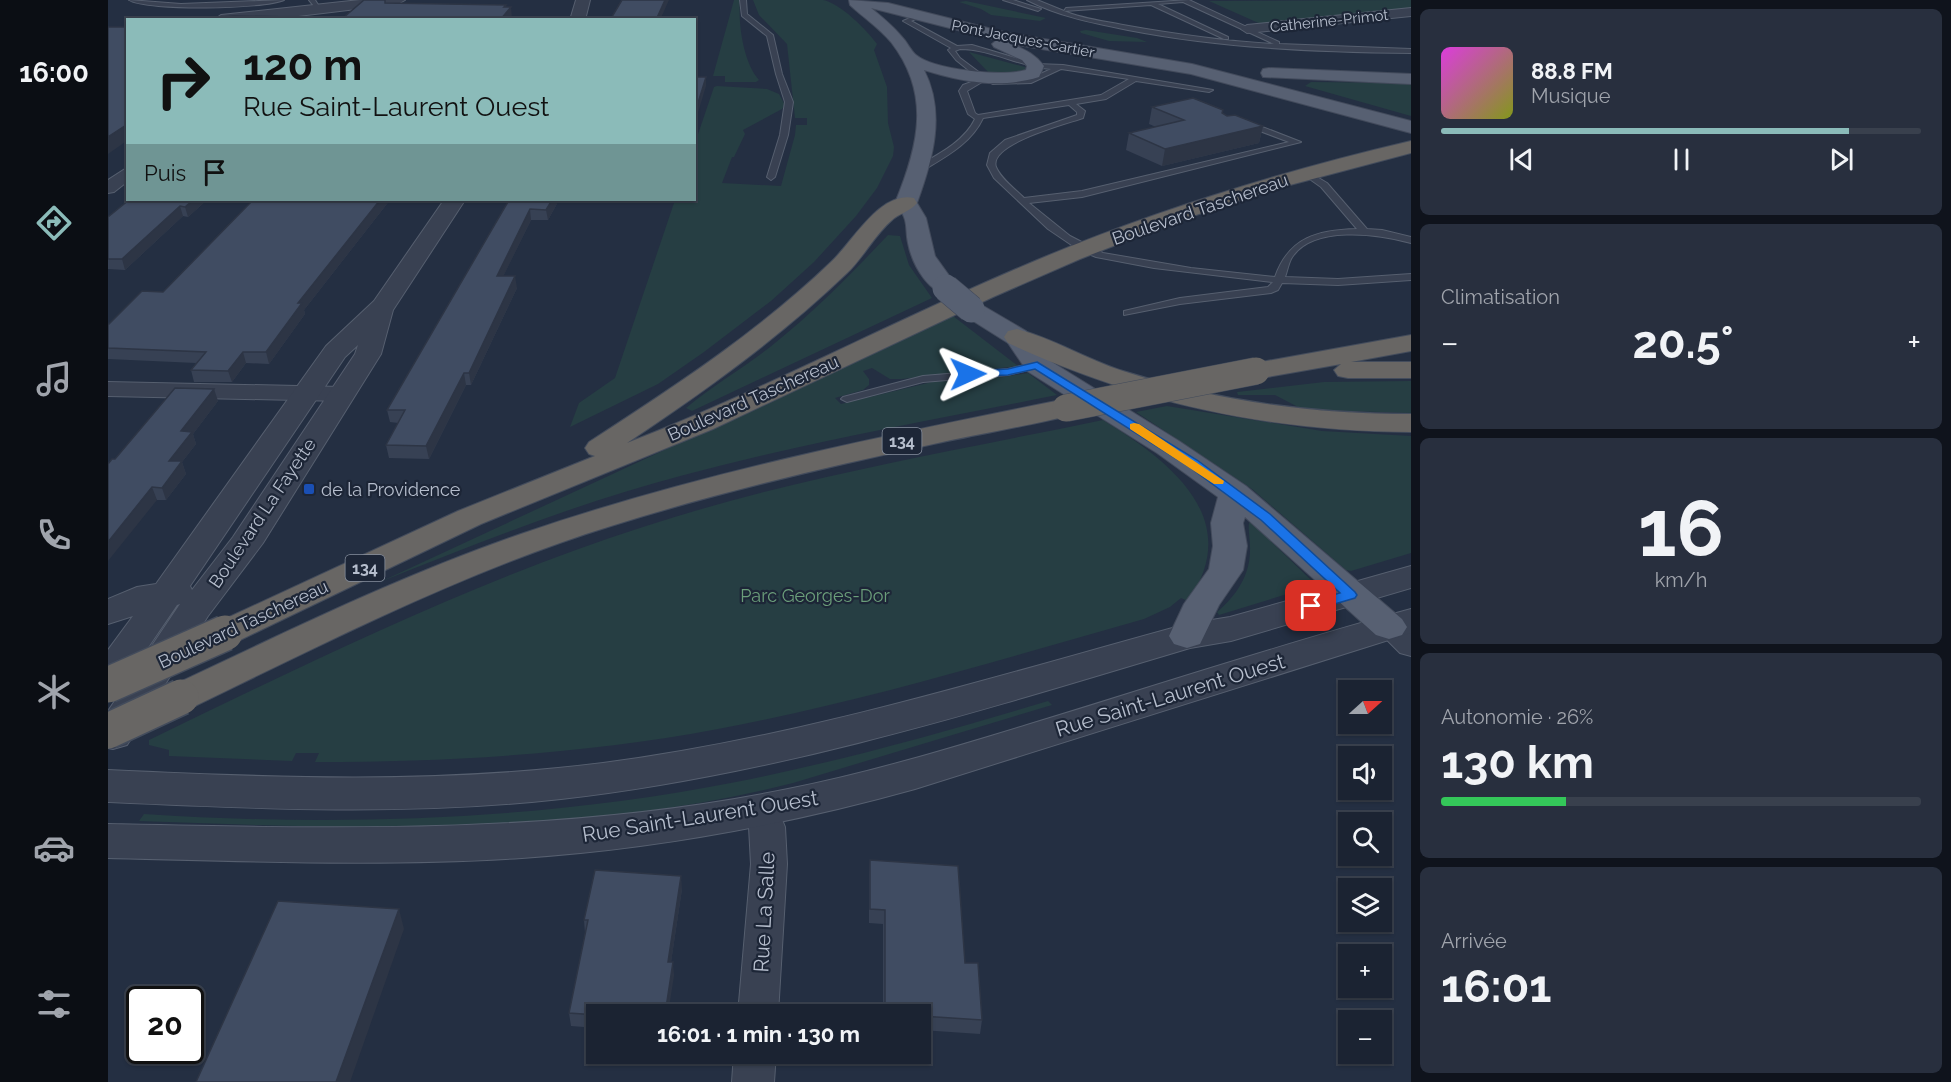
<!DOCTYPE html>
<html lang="fr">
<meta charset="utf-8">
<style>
:root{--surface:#1b2332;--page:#282f3e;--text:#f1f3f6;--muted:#a0a4ac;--line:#39404d;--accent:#8bbbb9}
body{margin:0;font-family:Raleway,sans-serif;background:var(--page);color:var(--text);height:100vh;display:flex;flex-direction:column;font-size:22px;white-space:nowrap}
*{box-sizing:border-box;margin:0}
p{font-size:20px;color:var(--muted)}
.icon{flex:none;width:33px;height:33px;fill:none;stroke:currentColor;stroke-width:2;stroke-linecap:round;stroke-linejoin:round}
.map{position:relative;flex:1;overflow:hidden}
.details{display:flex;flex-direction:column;gap:9px;padding:9px;background:#0f131c;width:540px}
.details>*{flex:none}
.banner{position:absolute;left:18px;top:18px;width:570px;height:183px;border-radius:0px;box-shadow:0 2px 4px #0004,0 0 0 2px var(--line);background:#8bbbb9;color:#111;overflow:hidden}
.needle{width:39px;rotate:69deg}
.controls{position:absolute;left:1230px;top:680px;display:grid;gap:12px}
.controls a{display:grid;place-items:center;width:54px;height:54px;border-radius:0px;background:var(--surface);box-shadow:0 2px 4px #0004,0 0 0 2px var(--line);font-size:30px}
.speed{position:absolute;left:18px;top:986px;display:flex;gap:12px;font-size:30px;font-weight:700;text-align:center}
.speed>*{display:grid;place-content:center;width:78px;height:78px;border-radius:50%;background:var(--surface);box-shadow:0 2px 4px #0004,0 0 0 2px var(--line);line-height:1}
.speed .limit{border:3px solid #111;border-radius:9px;background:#fff;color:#111}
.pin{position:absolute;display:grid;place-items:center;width:51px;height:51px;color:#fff;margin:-26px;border-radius:12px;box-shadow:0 3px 9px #0006}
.me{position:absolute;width:66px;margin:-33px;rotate:89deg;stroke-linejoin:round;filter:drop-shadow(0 0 4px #0008)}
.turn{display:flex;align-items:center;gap:21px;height:126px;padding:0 18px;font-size:27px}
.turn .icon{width:78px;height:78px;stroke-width:2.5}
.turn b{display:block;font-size:42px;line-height:51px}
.then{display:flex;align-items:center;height:57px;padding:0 18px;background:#0003;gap:12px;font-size:22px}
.big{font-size:45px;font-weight:700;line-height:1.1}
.details .tile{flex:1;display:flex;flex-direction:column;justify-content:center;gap:9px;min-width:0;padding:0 21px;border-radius:9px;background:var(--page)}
.details .dial{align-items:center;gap:0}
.dial b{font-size:78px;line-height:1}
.song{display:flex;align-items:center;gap:18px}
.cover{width:72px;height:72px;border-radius:9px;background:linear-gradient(135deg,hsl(300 70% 55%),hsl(70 70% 35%))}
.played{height:6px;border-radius:3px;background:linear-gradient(90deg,var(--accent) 85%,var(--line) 85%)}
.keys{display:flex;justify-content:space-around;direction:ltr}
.heat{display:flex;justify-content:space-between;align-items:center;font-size:33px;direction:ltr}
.charge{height:9px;border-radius:4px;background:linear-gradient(90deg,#34c759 26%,var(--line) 0)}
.trip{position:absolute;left:478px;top:1004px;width:345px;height:60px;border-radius:0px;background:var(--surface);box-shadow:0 2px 4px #0004,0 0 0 2px var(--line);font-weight:700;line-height:60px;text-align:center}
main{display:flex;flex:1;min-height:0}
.dock{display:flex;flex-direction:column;width:108px;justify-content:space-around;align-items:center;background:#0b0e14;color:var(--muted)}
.dock .icon{width:42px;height:42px}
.dock .selected{color:var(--accent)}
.dock b{font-size:27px;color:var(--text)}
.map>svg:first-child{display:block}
</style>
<main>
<nav class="dock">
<b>16:00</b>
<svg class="icon selected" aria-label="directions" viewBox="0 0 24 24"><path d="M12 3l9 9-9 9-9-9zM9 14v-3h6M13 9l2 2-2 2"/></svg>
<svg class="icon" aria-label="music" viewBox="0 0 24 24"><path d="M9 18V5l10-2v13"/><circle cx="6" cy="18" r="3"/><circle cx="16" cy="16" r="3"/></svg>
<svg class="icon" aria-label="phone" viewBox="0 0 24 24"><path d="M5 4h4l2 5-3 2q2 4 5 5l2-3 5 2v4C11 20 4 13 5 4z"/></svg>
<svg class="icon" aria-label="climate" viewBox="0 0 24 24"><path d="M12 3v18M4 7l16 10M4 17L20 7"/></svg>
<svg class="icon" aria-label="car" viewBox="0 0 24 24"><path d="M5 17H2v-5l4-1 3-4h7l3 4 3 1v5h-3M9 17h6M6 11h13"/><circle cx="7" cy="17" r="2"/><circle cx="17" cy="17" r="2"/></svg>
<svg class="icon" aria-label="filters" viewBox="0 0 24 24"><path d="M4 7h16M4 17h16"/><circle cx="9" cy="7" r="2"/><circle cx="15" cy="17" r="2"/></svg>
</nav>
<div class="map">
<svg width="1303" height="1082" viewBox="0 0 1303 1082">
<rect width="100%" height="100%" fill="#242f42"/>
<!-- green -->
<path fill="#263e43" d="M626,0h6c-2,23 3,62 19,80l-3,2h-31v-6h-12z
M645,0c21,0 50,0 70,0 17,3 44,30 54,44l-3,6 13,37 1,36 6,24 -1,9 -16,32 -21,28 -42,46 -43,39 -67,51 -46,32 -88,43 9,-24 36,-25 60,-178h19l1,-57 19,-56 3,-1 50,3 12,5 6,11 -3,4 -39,21 2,4 -11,23h-2l-10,26 59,3 14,-51 1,-10h11v-7h-12l-8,-74 -28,-29z
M1303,0v11l-148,14 -54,-24z
M858,1l80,17 -6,3 -49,-6 -10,-6 -22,-7z
M978,30l51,8 10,4 -38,-1 -28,-8 -1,-2z
M861,52l56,15 1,3 -5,3h-32z
M1203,82l100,1v33l-106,-30z
M780,235l12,1 9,29 23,33 -240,113 -6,-3c28,-24 61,-42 89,-65 41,-33 77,-70 113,-108z
M845,316l65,50 -116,13h-12l-18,-11 -9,3 6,8v6l-6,5 -28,8 6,6 91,-22 71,-5 25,-4 29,22c-124,25 -250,47 -373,80 -104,27 -204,67 -304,107z
M1303,381v32l-93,-3 -20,-3 -23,-12h-37l-1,-3 87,-10z
M1059,406l155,25 89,5v117l-60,18 -5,-1 -94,-81 -116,-77z
M995,420c65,40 143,98 85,181l-7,-3 -11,9 -26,12c-141,40 -282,83 -426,110 -132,25 -269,33 -403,33l4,-9h-23l-4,8 -123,-5v-6l-20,-5v-5c161,-78 323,-158 494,-213 149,-49 306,-75 460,-107z
M1141,523h3l59,57 2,6 -94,29 -2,-3c20,-17 34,-38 33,-65 0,-8 -2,-16 -1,-24z
M940,701l4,4 -259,78c-211,54 -437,46 -654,38l5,-7c197,13 398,6 592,-32 106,-21 209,-50 312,-81z"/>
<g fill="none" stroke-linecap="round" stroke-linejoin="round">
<defs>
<path id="service" d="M21,0l52,4 103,-4c-20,9 -136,11 -155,0z
M201,0h6l7,11h-4z
M632,0h6l1,14 26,21 9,39 11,28 -5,33 -13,42 -4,3 -4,-3 13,-42 5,-33 -9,-28 -9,-38 -25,-20z
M895,0h10l28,9 -3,2z
M919,0h10l27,11 2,-3 123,-8 90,42v2l132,5v4c-95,-1 -190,-5 -283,-23 -35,-7 -70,-14 -101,-30zM1075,2l91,42c-51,-3 -101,-10 -151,-19 -20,-4 -40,-6 -59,-14l87,-6 73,34h4v-2l-70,-33z
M809,15l5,1 -11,5 46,25 15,-1 64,19 27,1 150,25 -4,2 -73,-11 -30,18 -30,5 9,7 -2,7c-17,6 -95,26 -87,49 5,12 19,22 28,31l58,-7 207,-49 -45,-17v-4h3l54,21 -219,55 -53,6 41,33 33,17 88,15 84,9c14,-40 43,-47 82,-48l-36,-42 -17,-12 -1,-2 4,-2 20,12 40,46 15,1 29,7v6c-32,-9 -100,-19 -120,16 -3,6 -4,13 -6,18l53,2 73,-5v6l-73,5 -56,-2 -4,7 -7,3 -91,11 -56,11v-4l56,-13 88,-11 5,-5 -119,-14 -58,-11 -17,-7 -31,-21 -54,-51 -7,-13 3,-12 15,-13 72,-25v-3l-8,-7 -86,13c-12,26 -38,39 -61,53h-6v-4c21,-12 48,-25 59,-48l-7,-5 -9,-23 4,-6 14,-5v-3l-21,-17 -8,-10 3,-2 -48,-27zM852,49c31,0 60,18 91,20l-21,10 -39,2v2l2,1 38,-1 30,-14 68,10 -28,16 -123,20 -3,-2 -8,-22 15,-9 2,-6 -24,-18 -5,-7z
M929,362l6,3 -2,2 -33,8 -85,7 -76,20 -6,-3 2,-2 80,-21 85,-7z"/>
<path id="minor" d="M1303,8v8l-164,17 -6,-4 6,-4z
M20,167v14l-14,11 -6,1v-13z
M0,382l234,5 8,2 3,5 -3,5 -8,2 -234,-5z
M1281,617l10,3 12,10v26l-11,-3 -26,-26 5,-7z
M655,798l12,4 10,25 2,37 -9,150h-40l13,-150 -2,-37 -3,-16 5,-9z
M626,1053h42l-2,29h-42z"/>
<path id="tertiary" d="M252,0h45l-7,4 -133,16h-51l7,-5z
M468,0h14l-5,20h-15z
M336,200h21l-72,110 -12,44 -118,189 -55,73 -81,129 -14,4 -5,-1v-37l72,-107 -3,1 -56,82 -13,4v-41l25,-34 -25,8v-25l29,-12 19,-3 170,-238 48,-45zM250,345l-3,9 -122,183 -41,53 -2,-4 155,-229z
M1303,566v22l-180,53 -41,7c-207,62 -414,127 -629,151 -151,17 -301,10 -453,3v-32c167,8 329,14 495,-7 200,-26 390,-86 584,-139l43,-7z
M1303,609v24l-496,156c-129,36 -260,60 -393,69 -138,9 -276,3 -414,0v-34c228,5 455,11 680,-35 81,-16 160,-40 239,-64 128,-39 255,-81 384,-116z"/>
<path id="primary" d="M741,0l39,3 120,30 184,31 219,57v12l-220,-59 -179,-30c13,6 23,10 32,22l-5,11c-39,12 -77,5 -115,-7 22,43 9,89 -7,133l9,15 9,38 23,32 -3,5c-25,6 -43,-29 -47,-50 -2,-8 -1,-16 -3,-23 -2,-7 -6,-12 -10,-17 23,-56 37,-108 -4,-161 -12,-14 -28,-25 -41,-37zM763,8l126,32 -5,4 2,3 28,13 5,6 -1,4c-23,7 -92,0 -110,-15 -5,-4 -9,-13 -14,-18 -9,-11 -20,-20 -31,-29z
M1161,68l142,6v10l-148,-7 -2,-4 2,-4z
M863,302l9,2 46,27 21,28 132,82 67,45 156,133 5,8 -5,8 -13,4 -13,-4 -131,-118 -2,6 4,23 -4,24 -24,35 -19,39 -13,4 -13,-4 -5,-8 15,-32 25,-35 4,-23 -2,-23 7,-26 -61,-44 -130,-82 -19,-28 -46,-29 -3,-5 3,-5z"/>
<path id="trunk" d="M1303,141v12l-140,37 -96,32 -95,37 -87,38 -280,132 -232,95 -243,117 -13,4 -13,-4 -5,-8 5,-8 246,-114 137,-55 -6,-2 -4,-6 4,-6c85,-55 169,-110 242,-180 21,-19 49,-72 83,-64l3,5c-7,9 -18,10 -26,18 -17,15 -28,37 -44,52 -69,66 -141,117 -220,170 133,-51 258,-118 389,-174 127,-55 259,-96 395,-128z
M909,329c35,9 71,31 106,42 94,30 189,43 288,43v18c-145,-1 -272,-29 -403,-89l-4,-6 4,-6z
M1303,335v16l-60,11h60v16h-63l-10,-2 -4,-6 7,-6 -85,15 -10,-2 -4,-6 4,-6 10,-2z
M958,399l10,3 4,6 -4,6c-48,12 -98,20 -147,31 -107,23 -213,48 -318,81 -145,45 -280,114 -416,180l-14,4 -14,-4 -5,-9 5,-9c117,-55 232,-112 354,-154 177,-61 362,-98 545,-135z"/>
</defs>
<!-- service casing -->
<use href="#service" stroke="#565f6f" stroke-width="2"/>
<!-- minor casing -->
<use href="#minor" stroke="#565f6f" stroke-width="2"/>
<!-- tertiary casing -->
<use href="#tertiary" stroke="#565f6f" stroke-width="2"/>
<!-- primary casing -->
<use href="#primary" stroke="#424a5b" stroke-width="2"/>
<!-- trunk casing -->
<use href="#trunk" stroke="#434c5c" stroke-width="2"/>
<!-- service -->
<use href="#service" fill="#394152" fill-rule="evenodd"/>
<!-- minor -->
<use href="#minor" fill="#394152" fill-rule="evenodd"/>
<!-- tertiary -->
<use href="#tertiary" fill="#394152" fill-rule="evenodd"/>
<!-- primary -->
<use href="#primary" fill="#576072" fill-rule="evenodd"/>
<!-- trunk -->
<use href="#trunk" fill="#686664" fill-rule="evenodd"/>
<defs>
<path id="primary-bridge" d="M838,288l25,21"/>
<path id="trunk-bridge-far1" d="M958,408l190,-37"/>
<path id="trunk-bridge" d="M0,685l117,-52
M0,731l73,-34"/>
</defs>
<!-- primary-bridge casing -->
<use href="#primary-bridge" stroke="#424a5b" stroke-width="28" stroke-linecap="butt"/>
<!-- trunk-bridge-far1 casing -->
<use href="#trunk-bridge-far1" stroke="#434c5c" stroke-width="28" stroke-linecap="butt"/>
<!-- trunk-bridge casing -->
<use href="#trunk-bridge" stroke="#434c5c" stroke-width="38" stroke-linecap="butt"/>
<!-- primary-bridge -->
<use href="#primary-bridge" stroke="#576072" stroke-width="27"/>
<!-- trunk-bridge-far1 -->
<use href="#trunk-bridge-far1" stroke="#686664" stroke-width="27"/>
<!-- trunk-bridge -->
<use href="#trunk-bridge" stroke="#686664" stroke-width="35"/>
</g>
<!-- wall -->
<path fill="#374154" d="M1044,107l71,7 4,2 36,10 -4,17 -97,23 -36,-16 3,-17 27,-6 -7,-3z
M21,200h78l-19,17 -5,-1 -58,54 -17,-1v-52z
M209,200h73l-86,110 1,4 -36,50 -23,-1 -14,19h-38l-3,-12 5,-7 -88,-4v-34z
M401,200h50l-11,20h-17l-28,56 14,12 -46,97h-5l-37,74 -40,-1 -3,-13 12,-22 -8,-1 -3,-12z
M106,389l4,12 -25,33 3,10 -14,18 4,12 -20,26h-9l-42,-41z
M762,860l95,103 17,57 -2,14 -59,-4v-16h-38v-90l-14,-1v-49z
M574,889l-11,73 3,14 -77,38v14l-26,-2 -2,-13 16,-80 -1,-13z"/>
<!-- shaded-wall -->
<path fill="#2d3545" d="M557,0h4l-9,20h-4z
M398,5l1,7 4,-5 1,11 -1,2h-11l4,-13z
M598,77v9l-12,40v-10z
M20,124v16l-20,14v-17z
M1155,126l-4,17 -97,23 3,-17z
M85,200h14l-19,17 -3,-10z
M272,200h10l-86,110 1,4 -36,50 -3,-12 32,-49z
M444,200h7l-11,20 -2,-10z
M72,206l3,10 -58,54 -3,-11z
M422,209l1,11 -33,67 -1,-11z
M407,276l2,12 -46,97 -2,-12z
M135,352l3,11 -14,19 -4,-11z
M356,373l2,12 -37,74 -3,-13z
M106,389l4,12 -25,33 3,10 -14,18 4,12 -20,26 -4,-12 7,-27 12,-30z
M44,487l5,13 -49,61v-19z
M573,876l1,13 -13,87 -1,-14z
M291,909l5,20 -54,153h-14z
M565,962l1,14 -6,38h-3z"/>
<!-- building -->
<path fill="#404c62" stroke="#2d3545" stroke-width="1.5" d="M256,0h21v3l121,2 -2,2h7l-11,13h-282l4,-3 12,-1 109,2z
M514,0h43l-9,20h-46z
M0,27h20v97l-20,13z
M586,77h12l-12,39z
M1085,98l30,12 -1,3 5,3 8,-1 28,11 -98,23 -36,-16 55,-13 -32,-13z
M21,200h64l-8,7 -5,-1 -58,53h-14v-42z
M145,200l63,1 1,-1h63l-82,103h4l-36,49h-23l-15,19 -37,-1 15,-18 -98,-4v-23l34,-34 21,1z
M401,200h43l-6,10 -16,-1 -33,67h18l-46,97h-5l-38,73 -40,-1 19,-35h-18z
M67,388l39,1 -33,42 11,1 -23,29h13l-20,27 -10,-1 -44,55v-78l4,-5h3z
M762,860l88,6 7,97h13l4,57 -61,-4v-2h-36v-104l-15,-1z
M487,870l86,6 -13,86h5l-8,52 -68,1 -28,-2 19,-93h-4z
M170,901l121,8 -63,173h-140z"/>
<!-- route -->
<path fill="#1a73e8" stroke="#114b97" stroke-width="1.5" d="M929,362l160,98 73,54 85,78 2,3 -2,3 -44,13 -5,-2 -2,-3 2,-3 34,-10 -79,-73 -73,-54 -153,-97 -27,6 -40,2 -6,-3 6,-3 40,-2z"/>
<!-- slow -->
<path fill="#f59e0b" d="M1026,423l5,1 85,57 -1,3h-9l-84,-55v-5z"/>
<!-- markers -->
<rect fill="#1a4fb4" stroke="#1d2637" stroke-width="2" x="195" y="483" width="12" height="12" rx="3"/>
<g text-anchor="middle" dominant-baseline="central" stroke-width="4.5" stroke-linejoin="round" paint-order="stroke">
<!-- far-street labels -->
<g font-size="15" fill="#b5bdcc" stroke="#1d2637">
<text transform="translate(1221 21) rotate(-6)">Catherine-Primot</text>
<text transform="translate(915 39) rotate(11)">Pont Jacques-Cartier</text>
</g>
<!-- shield labels -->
<g fill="#1d2637" stroke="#87909f" stroke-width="1.5">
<rect x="774.5" y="428" width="39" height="26" rx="4.5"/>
<rect x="237.5" y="555" width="39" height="26" rx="4.5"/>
</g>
<g font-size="16" font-weight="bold" fill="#b5bdcc">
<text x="794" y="441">134</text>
<text x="257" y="568">134</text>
</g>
<!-- street labels -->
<g font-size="18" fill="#b5bdcc" stroke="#1d2637">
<text transform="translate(1092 209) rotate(-19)">Boulevard Taschereau</text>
<text transform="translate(645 398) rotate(-24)">Boulevard Taschereau</text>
<text transform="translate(154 513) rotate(-56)">Boulevard La Fayette</text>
<text transform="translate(135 624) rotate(-25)">Boulevard Taschereau</text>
</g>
<!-- poi labels -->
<g font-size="18" fill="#b5bdcc" stroke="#1d2637" text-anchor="start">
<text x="213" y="489">de la Providence</text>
</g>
<!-- park labels -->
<g font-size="18" fill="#6b9e7a" stroke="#1d2637">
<text x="707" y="595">Parc Georges-Dor</text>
</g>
<!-- near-street labels -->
<g font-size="21" fill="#b5bdcc" stroke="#1d2637">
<text transform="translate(1062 695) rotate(-17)">Rue Saint-Laurent Ouest</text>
<text transform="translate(592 816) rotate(-9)">Rue Saint-Laurent Ouest</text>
<text transform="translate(656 912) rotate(-87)">Rue La Salle</text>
</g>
</g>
</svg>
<div class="controls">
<a><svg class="needle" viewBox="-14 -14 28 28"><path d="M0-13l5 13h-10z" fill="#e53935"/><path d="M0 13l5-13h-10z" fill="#a0a4ac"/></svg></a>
<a><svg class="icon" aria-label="sound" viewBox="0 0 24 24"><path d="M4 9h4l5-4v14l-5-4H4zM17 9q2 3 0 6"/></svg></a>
<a><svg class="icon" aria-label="search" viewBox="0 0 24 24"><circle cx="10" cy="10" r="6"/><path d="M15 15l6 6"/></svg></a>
<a><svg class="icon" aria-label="layers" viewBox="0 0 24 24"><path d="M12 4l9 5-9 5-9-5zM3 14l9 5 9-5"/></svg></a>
<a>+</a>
<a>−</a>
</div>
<div class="speed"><div class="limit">20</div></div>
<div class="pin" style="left:1203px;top:606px;background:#d93025"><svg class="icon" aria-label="arrive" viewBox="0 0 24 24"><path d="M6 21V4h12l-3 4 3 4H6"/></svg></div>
<svg class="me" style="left:860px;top:374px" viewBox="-20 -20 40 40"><path d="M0-17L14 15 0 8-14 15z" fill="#1a73e8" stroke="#fff" stroke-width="4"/></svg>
<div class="trip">16:01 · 1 min · 130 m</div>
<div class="banner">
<div class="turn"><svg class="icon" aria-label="right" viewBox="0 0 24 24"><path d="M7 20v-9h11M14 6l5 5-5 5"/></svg><div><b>120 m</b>Rue Saint-Laurent Ouest</div></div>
<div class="then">Puis<svg class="icon" aria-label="arrive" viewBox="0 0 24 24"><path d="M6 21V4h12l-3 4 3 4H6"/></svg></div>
</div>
</div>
<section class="details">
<div class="tile">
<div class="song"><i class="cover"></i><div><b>88.8 FM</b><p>Musique</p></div></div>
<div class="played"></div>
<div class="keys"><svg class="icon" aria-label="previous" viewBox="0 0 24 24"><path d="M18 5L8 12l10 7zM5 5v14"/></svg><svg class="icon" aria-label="pause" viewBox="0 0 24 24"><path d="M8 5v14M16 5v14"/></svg><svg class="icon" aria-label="next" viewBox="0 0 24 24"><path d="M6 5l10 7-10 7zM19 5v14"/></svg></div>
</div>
<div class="tile"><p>Climatisation</p>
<div class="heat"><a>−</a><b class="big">20.5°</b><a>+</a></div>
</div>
<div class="tile dial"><b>16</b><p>km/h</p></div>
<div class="tile"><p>Autonomie · 26%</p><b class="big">130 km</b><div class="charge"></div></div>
<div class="tile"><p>Arrivée</p><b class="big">16:01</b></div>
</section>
</main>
